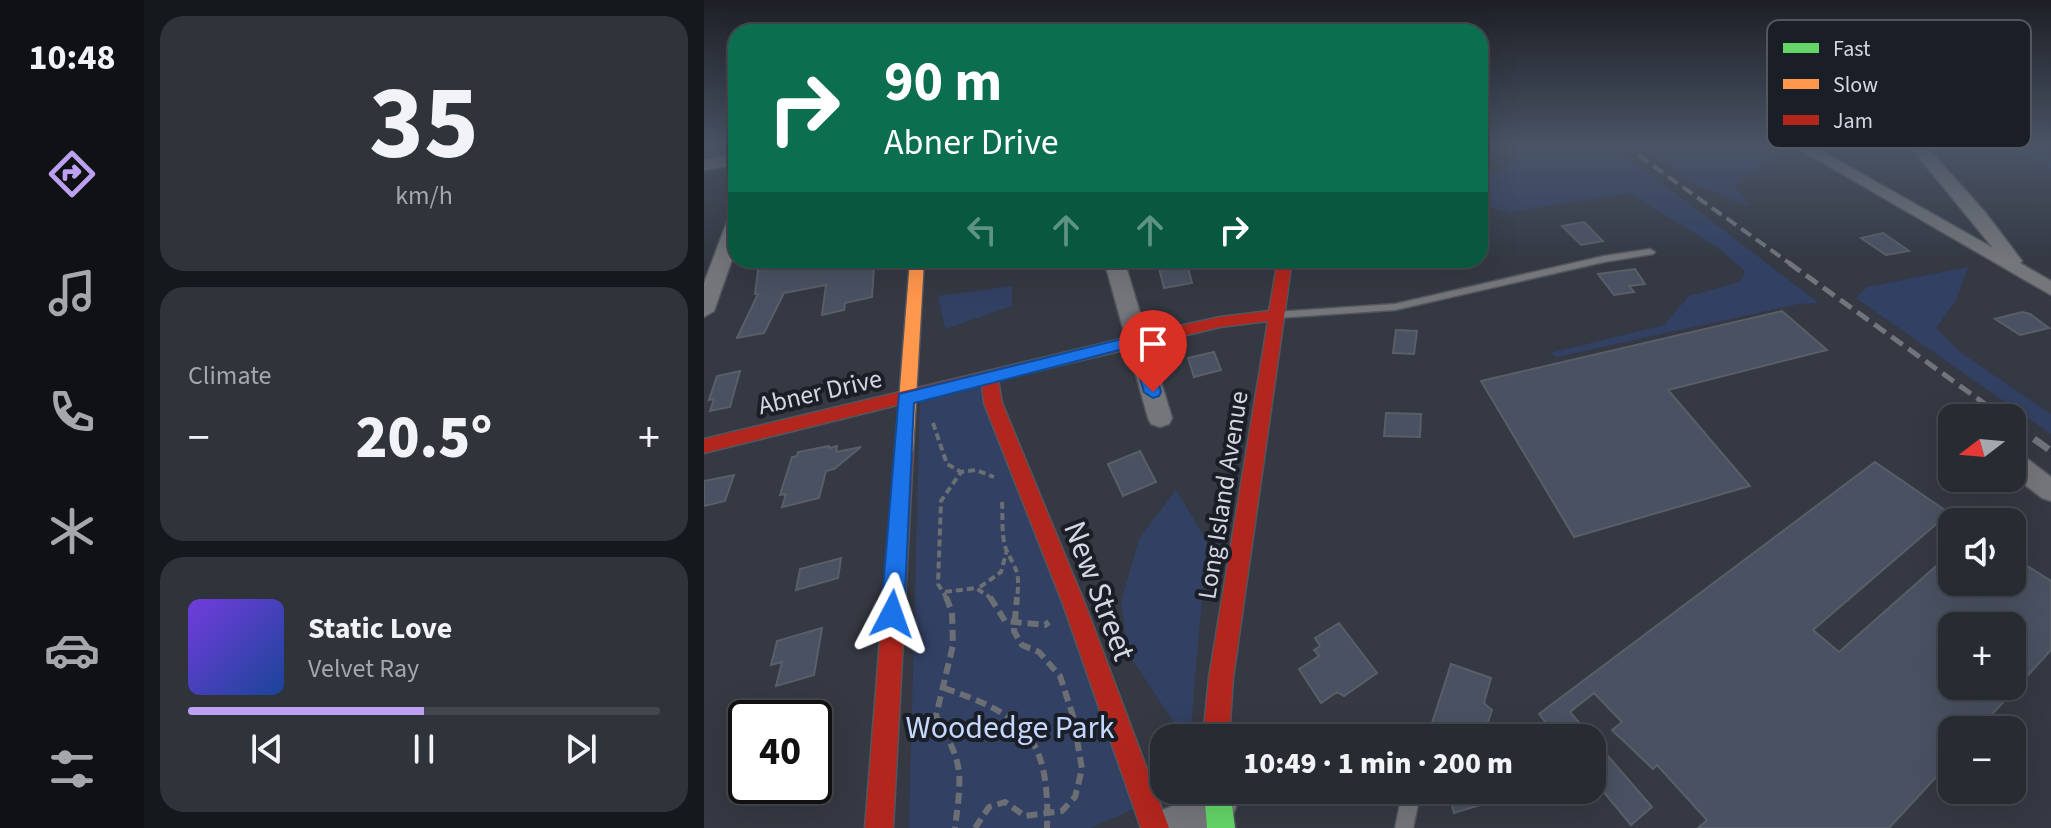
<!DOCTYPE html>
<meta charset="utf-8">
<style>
:root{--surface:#272b32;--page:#2f333a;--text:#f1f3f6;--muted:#a4a7ac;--line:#43474d;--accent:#bca0f2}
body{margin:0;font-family:"Source Sans 3",sans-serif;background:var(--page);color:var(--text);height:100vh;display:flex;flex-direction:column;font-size:30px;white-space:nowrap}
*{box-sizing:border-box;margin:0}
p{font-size:26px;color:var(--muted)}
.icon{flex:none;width:44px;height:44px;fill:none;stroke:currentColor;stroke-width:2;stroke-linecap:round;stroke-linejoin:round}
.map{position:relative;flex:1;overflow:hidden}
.sheet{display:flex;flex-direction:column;gap:16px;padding:16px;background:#15181c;width:560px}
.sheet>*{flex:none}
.top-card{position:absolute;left:24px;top:24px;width:760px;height:244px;border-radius:24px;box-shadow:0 8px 32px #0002,0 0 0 2px var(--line);background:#0b6e4f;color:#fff;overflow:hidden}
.needle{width:52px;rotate:254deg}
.fabs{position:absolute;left:1234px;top:404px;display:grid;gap:16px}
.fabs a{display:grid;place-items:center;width:88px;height:88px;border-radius:16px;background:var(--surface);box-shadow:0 8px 32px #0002,0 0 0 2px var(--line);font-size:40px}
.speed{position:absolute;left:24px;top:700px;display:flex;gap:16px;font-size:40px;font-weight:700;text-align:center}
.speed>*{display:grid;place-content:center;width:104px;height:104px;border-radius:50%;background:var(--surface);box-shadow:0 8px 32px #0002,0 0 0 2px var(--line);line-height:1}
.speed .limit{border:4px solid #111;border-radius:12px;background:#fff;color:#111}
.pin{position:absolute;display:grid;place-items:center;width:68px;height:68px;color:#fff;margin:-82px -34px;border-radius:50% 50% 50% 0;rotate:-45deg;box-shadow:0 0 8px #0007}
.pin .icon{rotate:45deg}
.me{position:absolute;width:88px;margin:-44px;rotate:4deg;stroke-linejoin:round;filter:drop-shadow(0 0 6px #0008)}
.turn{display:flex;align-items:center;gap:28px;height:168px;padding:0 24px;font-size:36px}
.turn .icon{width:104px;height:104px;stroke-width:2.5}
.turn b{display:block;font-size:56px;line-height:68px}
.lanes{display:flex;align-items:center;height:76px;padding:0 24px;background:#0003;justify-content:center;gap:40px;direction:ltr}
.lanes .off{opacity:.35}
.big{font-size:60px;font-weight:800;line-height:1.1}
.sheet .tile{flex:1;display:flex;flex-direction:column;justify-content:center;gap:12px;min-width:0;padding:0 28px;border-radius:24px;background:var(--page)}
.sheet .dial{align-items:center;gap:0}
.dial b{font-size:104px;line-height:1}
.song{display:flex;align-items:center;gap:24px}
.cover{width:96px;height:96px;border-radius:12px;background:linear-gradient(135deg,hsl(260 70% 55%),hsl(220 70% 35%))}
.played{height:8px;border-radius:4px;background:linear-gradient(90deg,var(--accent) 50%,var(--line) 50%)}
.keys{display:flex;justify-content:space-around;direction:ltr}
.heat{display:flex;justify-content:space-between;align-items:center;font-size:44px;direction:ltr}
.trip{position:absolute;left:446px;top:724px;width:456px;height:80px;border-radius:24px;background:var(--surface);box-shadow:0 8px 32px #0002,0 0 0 2px var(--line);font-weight:800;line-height:80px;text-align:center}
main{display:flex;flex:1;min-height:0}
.tabs{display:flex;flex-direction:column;width:144px;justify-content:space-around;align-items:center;background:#101114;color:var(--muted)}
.tabs .icon{width:56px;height:56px}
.tabs .current{color:var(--accent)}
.tabs b{font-size:36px;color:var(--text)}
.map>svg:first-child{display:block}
</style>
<main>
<nav class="tabs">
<b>10:48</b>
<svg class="icon current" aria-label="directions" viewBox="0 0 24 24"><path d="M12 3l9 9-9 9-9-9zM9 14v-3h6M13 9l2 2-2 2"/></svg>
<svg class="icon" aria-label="music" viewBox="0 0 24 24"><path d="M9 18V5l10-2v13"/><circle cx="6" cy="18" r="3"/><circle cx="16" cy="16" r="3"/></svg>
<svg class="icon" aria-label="phone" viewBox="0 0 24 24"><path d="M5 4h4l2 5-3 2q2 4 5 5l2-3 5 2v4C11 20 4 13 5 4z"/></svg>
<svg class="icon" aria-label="climate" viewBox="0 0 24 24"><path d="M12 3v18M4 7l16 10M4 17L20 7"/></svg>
<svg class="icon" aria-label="car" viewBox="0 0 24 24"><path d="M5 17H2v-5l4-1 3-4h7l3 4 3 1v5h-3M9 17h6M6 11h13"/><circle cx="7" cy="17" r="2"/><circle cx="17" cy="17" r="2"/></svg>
<svg class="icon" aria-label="filters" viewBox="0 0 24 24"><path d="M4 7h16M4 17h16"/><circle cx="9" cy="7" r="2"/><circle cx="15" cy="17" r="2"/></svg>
</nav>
<section class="sheet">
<div class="tile dial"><b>35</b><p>km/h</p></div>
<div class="tile"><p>Climate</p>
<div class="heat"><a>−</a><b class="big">20.5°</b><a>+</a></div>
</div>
<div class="tile">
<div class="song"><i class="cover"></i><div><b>Static Love</b><p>Velvet Ray</p></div></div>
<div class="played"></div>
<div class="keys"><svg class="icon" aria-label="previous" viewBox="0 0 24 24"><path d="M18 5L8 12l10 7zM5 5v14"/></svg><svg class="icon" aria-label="pause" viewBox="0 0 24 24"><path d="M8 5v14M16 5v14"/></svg><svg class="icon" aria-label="next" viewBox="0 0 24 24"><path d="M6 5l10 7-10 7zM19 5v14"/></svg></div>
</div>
</section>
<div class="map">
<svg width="1347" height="828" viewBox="0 0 1347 828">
<rect width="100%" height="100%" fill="#343943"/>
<!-- green -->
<path fill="#324063" d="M821,145h87l207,158 -21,1 -241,53 -7,-4 114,-28 25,-29 51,-14 5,-11 -28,-24 -88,-54 -119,19 -30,-7v-31l18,-1z
M933,145h61l8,3 80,3 -52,34 16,22 -58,-24z
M1301,145h34l12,9v17z
M1264,267l-12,33 -20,28 24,24 91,62v20l-195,-136 11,-11z
M308,286v20l-67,23 -7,-33z
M283,383l158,421 -54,24h-182l11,-430z
M472,490l31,51 -17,197h-6l-56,-85 -7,-51 18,-63z"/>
<!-- building -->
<path fill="#4a5162" stroke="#595e67" stroke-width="2" fill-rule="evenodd" d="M880,222l19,19 -22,4 -19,-19z
M1179,233l26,18 -23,4 -25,-17z
M62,260h95v9l13,-3 -2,31 -27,6 -1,7 -22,5 4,-30 -42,8 -20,40 -27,5 21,-44h-3l3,-24 6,-1z
M453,260h29l6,23 -28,5z
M931,269l10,15 -16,2 5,6 -20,3 -16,-21z
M1078,311l45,39 -159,40 82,96 -176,51 -93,-156z
M1318,312l8,2 19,14 -29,7 -25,-16z
M692,330l21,1 -3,23 -21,-1z
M510,352l7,18 -27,7 -6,-19z
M36,371l-10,36 -20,4 4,-12 -5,1 8,-24z
M682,413l35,1 -1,23 -36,-1z
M125,446v2l8,-2 -1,6 25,-5 -27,22 -8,2 -7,27 -37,9 4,-13 -6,1 12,-38 5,-1 1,-4z
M436,451l16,31 -33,14 -15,-32z
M1171,462l74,51 -136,117 26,22 113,-100v30h60v-26l39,25v69l-73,80h-26v30l-63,68h-191l9,-8 -50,-55 -4,4 -41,-39 10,-8 -28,-29 -24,19 82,95 -21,18 -39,-47v-40h-56l14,-10 -11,-14zM1248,626h60v60h-60z
M30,475l-9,26 -21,5v-25z
M137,558l-3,20 -42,12 4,-21z
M635,623l38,50 -33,23 -7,-4 -16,11 -22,-34 20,-13 -5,-6 6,-4 -5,-8z
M118,628l-8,47 -38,11 6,-24 -11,3 6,-24z
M747,664l40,14 -7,25 8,7 -6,18 -9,-4 -9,13 -36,-14z
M765,790h47v4l-62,19 -5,-17z"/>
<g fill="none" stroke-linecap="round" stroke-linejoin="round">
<defs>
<path id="lane" d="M946,249l5,3 -2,2 -49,8 -209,48 -119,8 -5,-3 5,-3 119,-8 209,-48z
M699,790h18l-8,38h-18z"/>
<path id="street" d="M1088,145h19l182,103 -84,-103h16l60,67 37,49 -2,2 31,18v14z
M32,155v10l-32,5v-10z
M32,217v31l-22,63 -10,6v-34l23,-61z
M400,260h20l48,158 -3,6 -9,3 -9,-3 -3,-6z
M1308,451l9,3 30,23v24l-9,-3 -30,-23z
M511,790l16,4 5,13 -5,13 -20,8h-68l6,-13z"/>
<path id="fast" d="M500,790h26l5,38h-28z"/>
<path id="slow" d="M206,260h14l-11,192 -2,5h-14l-2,-5z"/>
<path id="jam" d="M574,260h14l-59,418 -4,60h-26l6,-60 59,-357 -48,6 -222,53 4,23 83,201 84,224h-28l-78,-224 -79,-201 -2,-19 -278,69v-14l434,-104 82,-18 49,-6z
M200,445l7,2 2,5 -20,376h-28l30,-376 2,-5z"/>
</defs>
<!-- lane casing -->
<use href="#lane" stroke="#52565e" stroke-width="3"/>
<!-- street casing -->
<use href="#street" stroke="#52565e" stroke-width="3"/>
<!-- fast casing -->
<use href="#fast" stroke="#52565e" stroke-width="3"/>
<!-- slow casing -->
<use href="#slow" stroke="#52565e" stroke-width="3"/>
<!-- jam casing -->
<use href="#jam" stroke="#52565e" stroke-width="3"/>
<!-- path-far1 -->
<path stroke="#6b6f74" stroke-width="4" stroke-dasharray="7 4" stroke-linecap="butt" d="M229,423l14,41 14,8
M298,502c1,14 -1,34 4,47 11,24 14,21 11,50
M276,587l21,-15 6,-22
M241,592l31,-4 16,11
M243,599l-9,-15 3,-83 20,-29 15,-2 18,7"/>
<!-- path -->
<path stroke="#6b6f74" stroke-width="6" stroke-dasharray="11 6" stroke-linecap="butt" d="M242,597l6,15 1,33 -17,71c28,50 26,56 19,112
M286,597l15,24 40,4 4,-3
M240,688c82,28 106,50 103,140
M271,828l14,-21 16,-5 20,14 37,-5 13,-14 7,-28 -9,-53 -13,-40 -21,-24 -17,-7 -8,-14 3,-34"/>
<!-- lane -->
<use href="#lane" fill="#74767a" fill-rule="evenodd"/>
<!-- street -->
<use href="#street" fill="#74767a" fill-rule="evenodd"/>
<!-- fast -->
<use href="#fast" fill="#63d668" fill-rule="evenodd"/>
<!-- slow -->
<use href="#slow" fill="#ff974d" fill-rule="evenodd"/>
<!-- jam -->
<use href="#jam" fill="#b3261e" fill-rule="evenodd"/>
<!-- rail-far2 -->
<path stroke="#71747a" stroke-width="4" stroke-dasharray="12 6" stroke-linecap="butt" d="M920,145l168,120"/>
<!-- rail-far1 -->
<path stroke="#71747a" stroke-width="5" stroke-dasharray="14 7" stroke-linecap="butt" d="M1085,263l210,151"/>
<!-- rail -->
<path stroke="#71747a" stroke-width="7" stroke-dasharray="18 9" stroke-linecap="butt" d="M1292,412l9,6
M1308,423l39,28"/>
</g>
<!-- sky -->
<linearGradient id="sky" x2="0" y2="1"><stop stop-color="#1d1f25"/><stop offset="0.56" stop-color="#4a5466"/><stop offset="1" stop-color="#4a5466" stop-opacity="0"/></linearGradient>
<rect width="1347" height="261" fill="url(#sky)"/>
<!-- route -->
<path fill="#1a73e8" stroke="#114b97" stroke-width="2" d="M434,335l8,5 15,52 -2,4 -6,2 -9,-6 -13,-45 -217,56 -10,211 -4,7 -8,3 -8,-3 -3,-7 18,-220z"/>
<g text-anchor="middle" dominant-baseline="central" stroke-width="8" stroke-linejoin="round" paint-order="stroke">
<!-- street labels -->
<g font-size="26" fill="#d2d7e3" stroke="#1a1e26">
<text transform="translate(116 392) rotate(-13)">Abner Drive</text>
<text transform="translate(519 495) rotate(-81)">Long Island Avenue</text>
</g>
<!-- near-street labels -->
<g font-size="32" fill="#d2d7e3" stroke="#1a1e26">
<text transform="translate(395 591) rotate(69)">New Street</text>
</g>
<!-- near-park labels -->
<g font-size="32" fill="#c6d8ff" stroke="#1a1e26">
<text x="306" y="728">Woodedge Park</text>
</g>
</g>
<!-- legend -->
<rect x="1063" y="20" width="264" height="128" rx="12" fill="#1a1e26" stroke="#51565f" stroke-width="2"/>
<rect x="1079" y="43" width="36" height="10" fill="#63d668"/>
<rect x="1079" y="79" width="36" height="10" fill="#ff974d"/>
<rect x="1079" y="115" width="36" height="10" fill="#b3261e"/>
<g font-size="22" fill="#d2d7e3">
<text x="1129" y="56">Fast</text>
<text x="1129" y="92">Slow</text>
<text x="1129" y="128">Jam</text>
</g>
</svg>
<div class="fabs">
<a><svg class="needle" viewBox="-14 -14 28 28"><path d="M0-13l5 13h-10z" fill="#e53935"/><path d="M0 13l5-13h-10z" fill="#a4a7ac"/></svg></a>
<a><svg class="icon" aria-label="sound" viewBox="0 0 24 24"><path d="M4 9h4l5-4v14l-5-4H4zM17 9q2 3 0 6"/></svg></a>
<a>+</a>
<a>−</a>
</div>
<div class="speed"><div class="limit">40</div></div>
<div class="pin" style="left:449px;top:392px;background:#d93025"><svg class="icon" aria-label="arrive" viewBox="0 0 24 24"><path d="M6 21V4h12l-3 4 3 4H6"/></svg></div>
<svg class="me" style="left:188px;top:614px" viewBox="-20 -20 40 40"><path d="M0-17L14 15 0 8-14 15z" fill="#1a73e8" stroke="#fff" stroke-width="4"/></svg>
<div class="trip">10:49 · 1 min · 200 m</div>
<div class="top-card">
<div class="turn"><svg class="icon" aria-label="right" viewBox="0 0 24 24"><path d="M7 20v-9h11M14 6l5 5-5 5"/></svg><div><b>90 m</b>Abner Drive</div></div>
<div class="lanes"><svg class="icon off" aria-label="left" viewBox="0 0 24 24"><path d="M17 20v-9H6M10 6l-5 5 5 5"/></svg><svg class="icon off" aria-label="ahead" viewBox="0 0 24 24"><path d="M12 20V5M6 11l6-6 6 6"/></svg><svg class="icon off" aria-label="ahead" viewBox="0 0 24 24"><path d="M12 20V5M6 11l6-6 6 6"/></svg><svg class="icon" aria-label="right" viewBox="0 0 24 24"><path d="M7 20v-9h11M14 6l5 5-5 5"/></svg></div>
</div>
</div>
</main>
